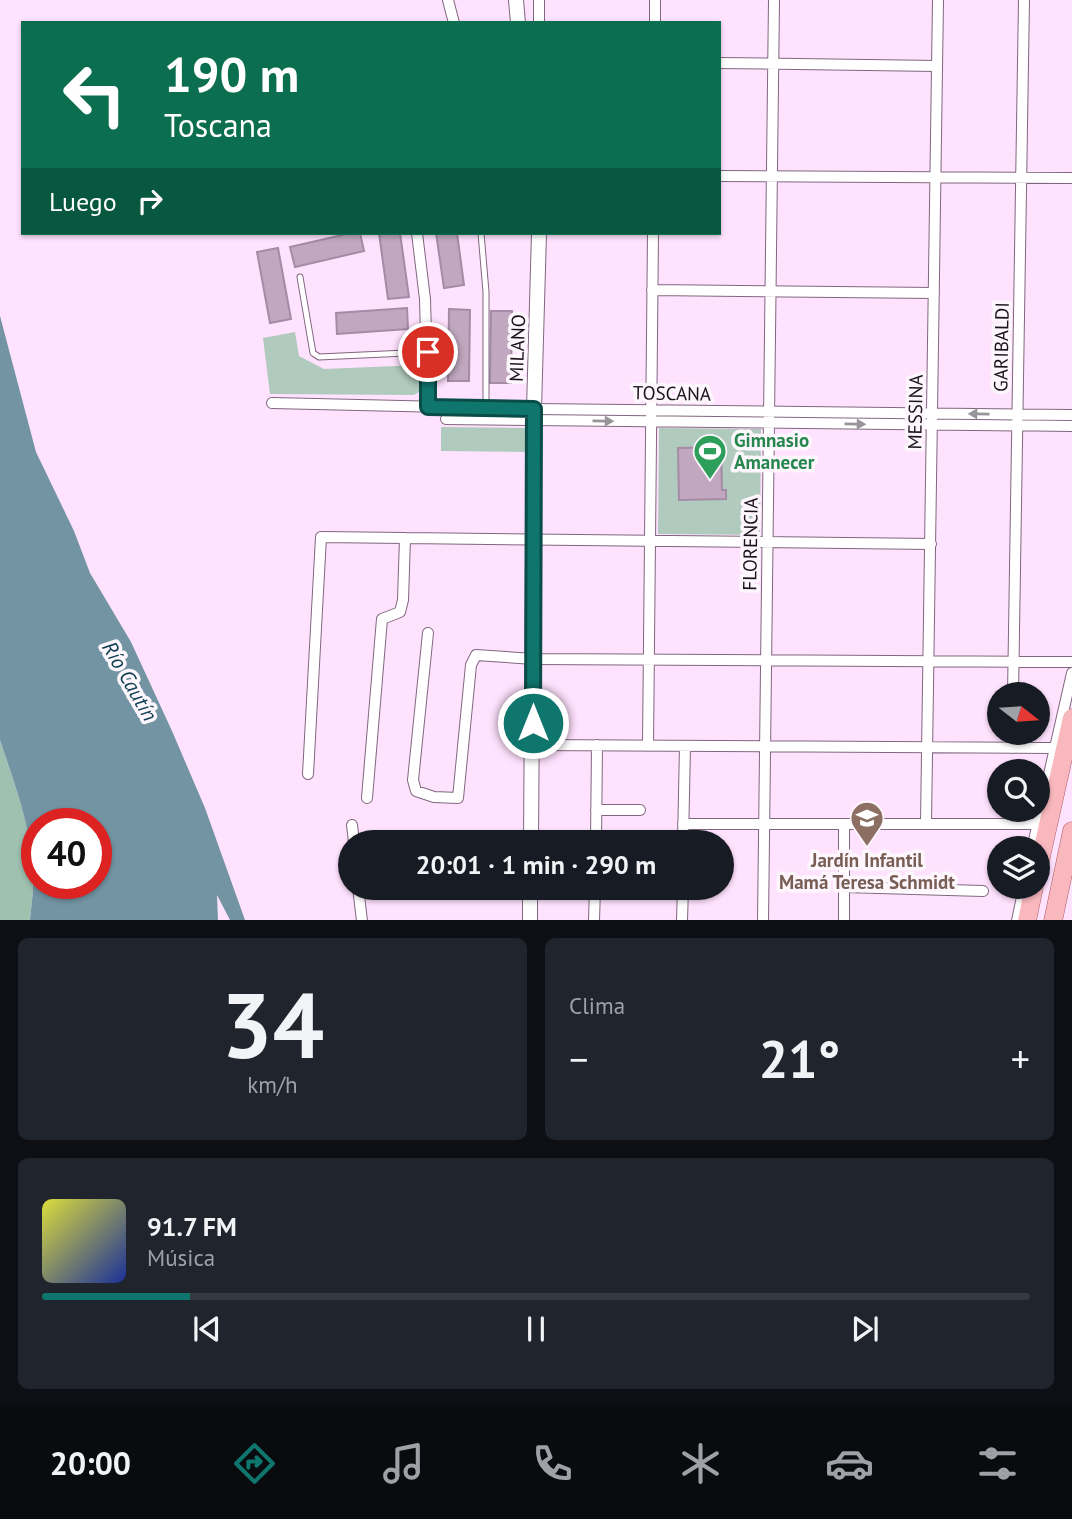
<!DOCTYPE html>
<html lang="es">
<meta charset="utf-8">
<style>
:root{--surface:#171b24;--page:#20242c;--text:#f1f3f6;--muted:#9ea1a6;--line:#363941;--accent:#0f766e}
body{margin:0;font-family:"PT Sans",sans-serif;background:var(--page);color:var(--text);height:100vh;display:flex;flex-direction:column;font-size:26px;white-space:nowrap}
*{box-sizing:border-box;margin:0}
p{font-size:23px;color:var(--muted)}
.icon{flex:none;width:38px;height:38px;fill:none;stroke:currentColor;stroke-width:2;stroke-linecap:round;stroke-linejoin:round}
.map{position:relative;height:920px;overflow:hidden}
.side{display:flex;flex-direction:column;gap:18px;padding:18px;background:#0d0f14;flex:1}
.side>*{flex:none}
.hud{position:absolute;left:21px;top:21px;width:700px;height:214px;border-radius:0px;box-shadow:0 2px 5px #0004;background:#0b6e4f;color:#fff;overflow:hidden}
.needle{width:46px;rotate:107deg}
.buttons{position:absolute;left:987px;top:682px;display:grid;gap:14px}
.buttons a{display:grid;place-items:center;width:63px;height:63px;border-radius:50%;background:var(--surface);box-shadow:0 2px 5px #0004;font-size:35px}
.speed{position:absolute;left:21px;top:808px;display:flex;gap:14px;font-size:35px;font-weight:700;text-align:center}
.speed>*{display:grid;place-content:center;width:91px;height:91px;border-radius:50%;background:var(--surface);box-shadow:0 2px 5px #0004;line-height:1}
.speed .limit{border:10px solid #d22;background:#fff;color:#111}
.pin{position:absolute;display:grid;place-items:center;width:60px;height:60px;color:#fff;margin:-30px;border:4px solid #fff;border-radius:50%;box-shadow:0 2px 7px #0007}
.me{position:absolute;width:77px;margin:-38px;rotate:0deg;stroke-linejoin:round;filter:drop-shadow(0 0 5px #0008)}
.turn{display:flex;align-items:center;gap:24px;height:147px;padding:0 28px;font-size:32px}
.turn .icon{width:91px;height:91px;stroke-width:2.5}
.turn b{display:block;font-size:49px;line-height:60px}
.then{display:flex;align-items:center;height:66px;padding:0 28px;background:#0003;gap:14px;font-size:26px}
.big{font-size:52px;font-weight:800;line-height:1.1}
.side .card{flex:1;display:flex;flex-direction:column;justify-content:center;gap:10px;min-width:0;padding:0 24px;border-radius:10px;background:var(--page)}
.side .dial{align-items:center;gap:0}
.dial b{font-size:91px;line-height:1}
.song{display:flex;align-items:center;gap:21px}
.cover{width:84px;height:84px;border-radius:10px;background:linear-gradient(135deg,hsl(60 70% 55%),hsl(230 70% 35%))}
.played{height:7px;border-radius:4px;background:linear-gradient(90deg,var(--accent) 15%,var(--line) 15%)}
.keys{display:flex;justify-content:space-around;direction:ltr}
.heat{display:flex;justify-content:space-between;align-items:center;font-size:38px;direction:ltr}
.side .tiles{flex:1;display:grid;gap:18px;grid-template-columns:1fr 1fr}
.card:last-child{grid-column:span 2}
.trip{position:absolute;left:338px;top:830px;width:396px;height:70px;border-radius:35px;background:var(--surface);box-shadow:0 2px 5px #0004;font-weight:800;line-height:70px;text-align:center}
.tab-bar{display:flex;height:112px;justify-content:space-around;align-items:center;background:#090b0e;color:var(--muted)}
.tab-bar .icon{width:49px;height:49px}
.tab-bar .active{color:var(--accent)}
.tab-bar b{font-size:32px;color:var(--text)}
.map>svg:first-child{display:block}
</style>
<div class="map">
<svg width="1072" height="921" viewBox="0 0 1072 921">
<rect width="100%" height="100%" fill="#ffe2fe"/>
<!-- green -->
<path fill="#b0cabd" d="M295,332l4,24 25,13 95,-4v27l-5,3 -144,-1 -7,-56z
M441,427l87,1 3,24 -90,-1z
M659,428l102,1 -1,106 -102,-1z"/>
<!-- forest -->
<path fill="#9ec1b0" d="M0,740c15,45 32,89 33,137 1,14 -2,29 -3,43h-30z"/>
<!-- water -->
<path fill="#7394a3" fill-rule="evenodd" d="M0,316l36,136 38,79 16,42 41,69 41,89 33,77 40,112h-15l-13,-25 1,25h-188c1,-14 4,-29 3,-43 -1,-48 -18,-92 -33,-137zM37,824h59v60h-59z"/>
<!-- building -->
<path fill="#c1a8c0" stroke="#a58ba5" stroke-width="2" d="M351,233h9l4,18 -69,16 -5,-20z
M379,233h21l9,64 -21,2z
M436,233h21l7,52 -20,3z
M278,248l13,71 -21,4 -13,-71z
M407,308l1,21 -71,5 -1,-21z
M449,309l21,1 -1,71h-21z
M491,311h21l-1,72h-21z
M721,447l1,43h4v9l-47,1 -1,-52z"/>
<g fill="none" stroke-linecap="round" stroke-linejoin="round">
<defs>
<path id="service" d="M481,233l5,59v116
M300,277l13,76 6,4 109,-5"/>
<path id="minor" d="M448,0l6,23
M539,23v-23
M655,23v-23
M719,63l218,3
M719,176l353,2
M417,233l8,66 3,108
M652,290l282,3
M272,403l262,6 538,6
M446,419l626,7
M428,633l-15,147 3,11 18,6 24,1 13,-133 5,-10 58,4 538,3
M1013,695l11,-695
M533,745l522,3
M648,746l5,-513
M1012,748v-15
M308,774l13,-237 610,7
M367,798l15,-179 18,-7 3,-12 2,-62
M596,810h44
M926,823l12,-823
M683,824h354
M352,825l2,17
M844,825v96
M596,842l1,-97
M683,842l2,-96
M1032,849l40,-176
M358,887l4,34
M844,887l139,4
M594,921l1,-34
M682,921l1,-34
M763,921l11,-921
M1017,921l7,-34"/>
<path id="tertiary" d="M516,0l2,23
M531,842l3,-433 5,-176
M530,921v-34"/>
<path id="primary" d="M1038,870l34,-152
M1027,921l7,-34
M1053,921l19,-90"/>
</defs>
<!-- service casing -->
<use href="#service" stroke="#80677f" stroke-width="7"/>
<!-- minor casing -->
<use href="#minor" stroke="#80677f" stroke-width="12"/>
<!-- tertiary casing -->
<use href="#tertiary" stroke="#80677f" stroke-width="16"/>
<!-- primary casing -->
<use href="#primary" stroke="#a95f68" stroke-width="19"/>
<!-- service -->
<use href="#service" stroke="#fff" stroke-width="5"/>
<!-- minor -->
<use href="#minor" stroke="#fff" stroke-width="10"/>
<!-- tertiary -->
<use href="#tertiary" stroke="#fff" stroke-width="14"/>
<!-- primary -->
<use href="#primary" stroke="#f9b8bd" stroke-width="18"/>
</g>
<!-- one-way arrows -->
<defs><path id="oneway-solid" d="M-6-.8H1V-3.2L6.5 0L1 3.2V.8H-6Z" transform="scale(1.75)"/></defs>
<g fill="#999499">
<use href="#oneway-solid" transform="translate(979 414) rotate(-179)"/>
<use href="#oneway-solid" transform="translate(603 421) rotate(1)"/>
<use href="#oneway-solid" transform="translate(855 424) rotate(1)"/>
</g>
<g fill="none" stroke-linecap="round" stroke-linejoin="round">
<defs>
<path id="route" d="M428,352v55l106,2 -1,314"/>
</defs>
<!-- route casing -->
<use href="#route" stroke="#0a4d48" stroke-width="18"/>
<!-- route -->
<use href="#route" stroke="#0f766e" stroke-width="12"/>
</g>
<!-- icons -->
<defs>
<symbol id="stadium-pin" viewBox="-11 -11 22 30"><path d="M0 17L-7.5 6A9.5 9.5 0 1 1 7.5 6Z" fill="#2e9e5b" stroke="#fdf7fd"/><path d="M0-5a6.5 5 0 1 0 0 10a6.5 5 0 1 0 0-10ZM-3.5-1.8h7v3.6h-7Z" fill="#fff"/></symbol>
<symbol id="school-pin" viewBox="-11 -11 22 30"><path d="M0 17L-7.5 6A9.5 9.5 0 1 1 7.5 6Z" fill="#8d6e63" stroke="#fdf7fd"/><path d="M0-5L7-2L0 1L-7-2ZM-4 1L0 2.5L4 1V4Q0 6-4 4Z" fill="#fff"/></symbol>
</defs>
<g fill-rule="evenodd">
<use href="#stadium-pin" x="691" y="432" width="38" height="52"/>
<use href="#school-pin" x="848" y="799" width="38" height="52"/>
</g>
<g text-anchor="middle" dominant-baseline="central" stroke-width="7" stroke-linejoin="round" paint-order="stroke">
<!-- street labels -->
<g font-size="19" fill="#1c121c" stroke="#fdf7fd">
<text transform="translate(1001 347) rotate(-89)">GARIBALDI</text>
<text transform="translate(517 348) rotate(-88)">MILANO</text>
<text transform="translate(672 393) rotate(1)">TOSCANA</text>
<text transform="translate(915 412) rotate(-89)">MESSINA</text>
<text transform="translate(750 544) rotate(-89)">FLORENCIA</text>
</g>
<!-- leisure labels -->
<g font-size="19" font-weight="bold" fill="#27864d" stroke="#fdf7fd" text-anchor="start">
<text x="734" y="440">Gimnasio<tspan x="734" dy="22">Amanecer</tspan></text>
</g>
<!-- education labels -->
<g font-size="19" font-weight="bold" fill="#785e54" stroke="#fdf7fd">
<text x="867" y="860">Jardín Infantil<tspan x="867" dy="22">Mamá Teresa Schmidt</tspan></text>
</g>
<!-- water labels -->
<g font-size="21" font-style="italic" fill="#114153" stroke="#fdf7fd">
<text transform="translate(130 681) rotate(60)">Río Cautín</text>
</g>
</g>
</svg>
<div class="buttons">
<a><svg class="needle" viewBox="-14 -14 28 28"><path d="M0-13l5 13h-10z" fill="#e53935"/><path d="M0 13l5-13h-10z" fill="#9ea1a6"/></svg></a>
<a><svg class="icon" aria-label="search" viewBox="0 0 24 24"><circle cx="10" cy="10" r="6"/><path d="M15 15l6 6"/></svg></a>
<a><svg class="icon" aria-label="layers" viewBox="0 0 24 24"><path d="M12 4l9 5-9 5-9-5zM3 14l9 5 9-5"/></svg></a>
</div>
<div class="speed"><div class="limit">40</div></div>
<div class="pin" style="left:428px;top:352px;background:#d93025"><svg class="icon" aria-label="arrive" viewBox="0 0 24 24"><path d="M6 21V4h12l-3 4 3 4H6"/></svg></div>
<svg class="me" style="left:533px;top:723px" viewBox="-20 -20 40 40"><circle r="17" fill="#0f766e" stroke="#fff" stroke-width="3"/><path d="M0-11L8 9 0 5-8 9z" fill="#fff"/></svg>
<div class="trip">20:01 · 1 min · 290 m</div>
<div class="hud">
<div class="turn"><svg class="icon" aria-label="left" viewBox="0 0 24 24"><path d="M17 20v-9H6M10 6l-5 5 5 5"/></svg><div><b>190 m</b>Toscana</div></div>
<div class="then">Luego<svg class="icon" aria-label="right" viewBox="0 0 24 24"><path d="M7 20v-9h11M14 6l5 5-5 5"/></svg></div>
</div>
</div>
<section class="side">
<div class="tiles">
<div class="card dial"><b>34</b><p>km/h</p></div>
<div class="card"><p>Clima</p>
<div class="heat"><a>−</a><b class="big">21°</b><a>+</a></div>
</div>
<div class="card">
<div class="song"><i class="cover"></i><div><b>91.7 FM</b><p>Música</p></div></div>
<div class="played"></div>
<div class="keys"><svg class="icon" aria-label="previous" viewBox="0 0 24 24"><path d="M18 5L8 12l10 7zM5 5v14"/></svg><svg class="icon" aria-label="pause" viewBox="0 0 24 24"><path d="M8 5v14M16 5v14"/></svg><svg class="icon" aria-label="next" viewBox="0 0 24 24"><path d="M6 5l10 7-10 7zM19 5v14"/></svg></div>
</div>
</div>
</section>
<nav class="tab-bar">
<b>20:00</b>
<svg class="icon active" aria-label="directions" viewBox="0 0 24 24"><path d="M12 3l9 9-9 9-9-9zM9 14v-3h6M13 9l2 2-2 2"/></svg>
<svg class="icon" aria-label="music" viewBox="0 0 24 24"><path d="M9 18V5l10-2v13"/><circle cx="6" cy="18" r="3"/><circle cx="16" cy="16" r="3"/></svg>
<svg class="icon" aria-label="phone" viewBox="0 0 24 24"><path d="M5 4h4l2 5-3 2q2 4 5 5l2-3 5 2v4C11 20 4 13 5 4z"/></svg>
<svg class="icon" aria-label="climate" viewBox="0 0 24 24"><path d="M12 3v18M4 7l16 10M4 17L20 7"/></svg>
<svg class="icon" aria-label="car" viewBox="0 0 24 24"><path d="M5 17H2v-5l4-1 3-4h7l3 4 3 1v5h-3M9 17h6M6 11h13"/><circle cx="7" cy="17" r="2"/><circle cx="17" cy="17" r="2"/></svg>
<svg class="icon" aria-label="filters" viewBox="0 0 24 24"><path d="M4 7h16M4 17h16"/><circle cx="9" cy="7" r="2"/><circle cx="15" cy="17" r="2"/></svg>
</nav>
